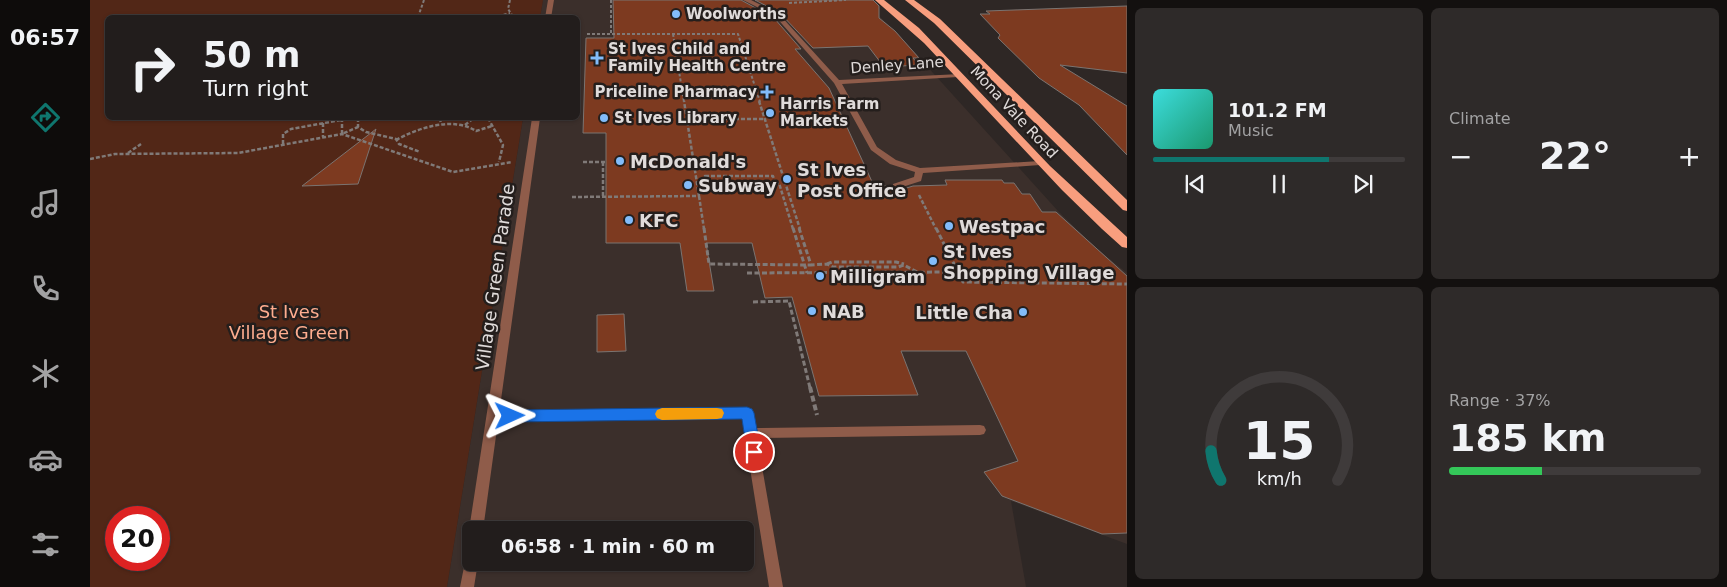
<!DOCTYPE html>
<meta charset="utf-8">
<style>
:root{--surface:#221d1c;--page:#2e2a29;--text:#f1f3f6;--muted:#a2a2a3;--line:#3f3b3b;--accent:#0f766e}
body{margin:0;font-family:"DejaVu Sans",sans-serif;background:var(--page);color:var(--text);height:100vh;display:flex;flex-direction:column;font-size:19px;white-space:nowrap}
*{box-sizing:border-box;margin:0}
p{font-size:16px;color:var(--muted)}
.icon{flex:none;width:28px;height:28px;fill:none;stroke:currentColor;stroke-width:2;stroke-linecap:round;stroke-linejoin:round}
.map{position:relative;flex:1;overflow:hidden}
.panel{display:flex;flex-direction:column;gap:8px;padding:8px;background:#13100f;width:600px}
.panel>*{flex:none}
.guide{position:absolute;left:15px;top:15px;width:475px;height:105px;border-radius:8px;box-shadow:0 1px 4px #0004,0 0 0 1px var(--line);background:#221d1c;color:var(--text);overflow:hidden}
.speed{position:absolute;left:15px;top:506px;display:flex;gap:10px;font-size:25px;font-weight:700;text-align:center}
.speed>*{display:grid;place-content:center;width:65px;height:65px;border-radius:50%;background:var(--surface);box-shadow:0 1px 4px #0004,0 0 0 1px var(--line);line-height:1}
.speed .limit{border:8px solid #d22;background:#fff;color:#111}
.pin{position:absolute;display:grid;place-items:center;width:42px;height:42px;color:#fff;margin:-21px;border:2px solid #fff;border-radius:50%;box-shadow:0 1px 5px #0007}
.me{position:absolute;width:55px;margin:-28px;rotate:89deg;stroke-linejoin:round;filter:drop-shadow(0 0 4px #0008)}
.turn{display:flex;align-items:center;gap:18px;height:105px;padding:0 15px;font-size:22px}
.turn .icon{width:65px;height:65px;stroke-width:2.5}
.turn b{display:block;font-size:35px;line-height:42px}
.big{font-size:38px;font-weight:700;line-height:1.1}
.panel .widget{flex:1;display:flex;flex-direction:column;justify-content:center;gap:8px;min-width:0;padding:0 18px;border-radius:8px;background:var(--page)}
.panel .dial{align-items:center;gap:0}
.dial svg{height:130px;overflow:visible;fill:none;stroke:var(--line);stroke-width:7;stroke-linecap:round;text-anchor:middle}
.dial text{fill:var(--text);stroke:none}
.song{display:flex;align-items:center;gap:15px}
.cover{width:60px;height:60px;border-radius:8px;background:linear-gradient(135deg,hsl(180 70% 55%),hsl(160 70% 35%))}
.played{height:5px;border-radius:2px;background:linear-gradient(90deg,var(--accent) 70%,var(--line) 70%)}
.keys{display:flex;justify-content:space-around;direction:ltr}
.heat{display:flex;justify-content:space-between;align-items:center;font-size:28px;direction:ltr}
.charge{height:8px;border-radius:4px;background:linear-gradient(90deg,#34c759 37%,var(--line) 0)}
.panel .tiles{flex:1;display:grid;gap:8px;grid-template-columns:repeat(2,1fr)}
.trip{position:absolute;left:372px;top:521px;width:292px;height:50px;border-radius:8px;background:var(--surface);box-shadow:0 1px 4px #0004,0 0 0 1px var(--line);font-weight:700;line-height:50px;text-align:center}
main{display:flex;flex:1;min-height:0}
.dock{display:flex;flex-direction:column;width:90px;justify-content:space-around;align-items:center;background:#0e0c0b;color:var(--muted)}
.dock .icon{width:35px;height:35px}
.dock .on{color:var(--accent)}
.dock b{font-size:22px;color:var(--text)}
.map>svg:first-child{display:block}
</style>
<main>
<nav class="dock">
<b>06:57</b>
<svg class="icon on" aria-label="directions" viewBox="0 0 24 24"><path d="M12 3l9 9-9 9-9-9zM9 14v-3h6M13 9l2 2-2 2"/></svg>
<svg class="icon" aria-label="music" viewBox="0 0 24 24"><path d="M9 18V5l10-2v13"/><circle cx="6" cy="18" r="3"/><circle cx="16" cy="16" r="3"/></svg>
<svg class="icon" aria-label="phone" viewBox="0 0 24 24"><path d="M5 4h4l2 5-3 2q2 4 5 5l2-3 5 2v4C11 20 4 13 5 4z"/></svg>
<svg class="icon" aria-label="climate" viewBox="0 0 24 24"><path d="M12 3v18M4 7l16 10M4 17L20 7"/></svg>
<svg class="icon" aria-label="car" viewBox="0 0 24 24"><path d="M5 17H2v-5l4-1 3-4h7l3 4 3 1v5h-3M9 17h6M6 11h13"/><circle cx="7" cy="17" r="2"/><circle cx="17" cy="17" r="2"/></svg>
<svg class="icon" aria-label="filters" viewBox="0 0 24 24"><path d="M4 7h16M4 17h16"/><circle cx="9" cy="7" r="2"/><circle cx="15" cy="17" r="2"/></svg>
</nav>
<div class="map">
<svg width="1037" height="587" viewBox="0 0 1037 587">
<rect width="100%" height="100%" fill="#2e2725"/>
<!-- built -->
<path fill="#3b2f2b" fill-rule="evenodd" d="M453,0h314l19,13 19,18 163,180 37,36 32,26v271l-116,-43 15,86h-579l76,-469h55v-100l-38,-1zM381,530h275v32h-275z"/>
<!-- green -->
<path fill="#522717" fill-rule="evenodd" d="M0,0h453l-3,18h-432v100h415l-76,469h-357zM26,518h43v42h-43z"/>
<!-- building -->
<path fill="#7d3a20" stroke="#7b7471" d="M523,0h128l33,18 27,31h-6l34,39 45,98h17v3l6,2 16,-5 34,-1 -2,-5h57l2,3h10l8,11h8l12,18h14l71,64v257l-25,1 -100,-38 -18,-24 34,-11 -52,-110h-65l17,44 -99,1 -27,-99 -27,1 -13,-55h-46l8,48h-27l-7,-48h-74v-110h-23l3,-95h28z
M665,0h118l6,6v12l16,13 24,27h-6l6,7 -35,2 -16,-21 -55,2 -33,-35z
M1037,6v67l-67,-8 67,41v49l-48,-50 -40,-27 -41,-40 2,-3 -20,-21h10l-4,-3z
M286,129l-18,55 -56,2z
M534,314l2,37 -29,1v-37z"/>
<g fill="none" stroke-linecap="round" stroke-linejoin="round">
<!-- path-far3 -->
<path stroke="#807a78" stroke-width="2" stroke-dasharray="3 2" stroke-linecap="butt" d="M420,0l-2,9 6,9
M521,0v34
M699,3l57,-3
M329,16l76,1 15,-4
M328,17l6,-17
M497,34h151l22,68
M583,34l11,68"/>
<!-- path-far2 -->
<path stroke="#807a78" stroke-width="2.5" stroke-dasharray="4 2" stroke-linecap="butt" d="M669,101l41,128
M252,118v16l16,-7
M268,118v9l8,5 30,7 3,5 21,8
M350,118l1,6
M398,118l15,27 -4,17
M597,119h78
M233,123v14
M375,125l9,-7
M306,140c22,-12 57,-24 80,-9l16,-5
M193,144v-10l8,-5 50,-9
M38,153l13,-9
M0,159l25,-5 123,-1 104,-19 111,38 59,-10
M493,162h23
M513,162v34
M615,176h68l2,7h-68z
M685,183h4l14,46
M607,184l78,1v-2
M829,195l17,34
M609,196l5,33
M482,197l127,-1 -15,-95"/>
<!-- path-far1 -->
<path stroke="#807a78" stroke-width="3" stroke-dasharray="5 2.5" stroke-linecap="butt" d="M614,228l5,36 102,1
M703,228l14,45
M709,228l12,37 16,-1 6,3h65l6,-2 13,7
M737,264l5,-2h64l8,2
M868,272l5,10 164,2
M657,273l211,-1 -22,-44
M663,302l36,-1 21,87"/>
<!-- path -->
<path stroke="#807a78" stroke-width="4" stroke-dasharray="6 3" stroke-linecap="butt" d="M720,387l7,28"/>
<!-- service -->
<path fill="#8f5c4a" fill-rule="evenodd" d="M653,0h8l28,14 60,66 121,-6 1,1 -3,2 -116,7 35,63 19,13 24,8 120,-7 4,2 -4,2 -117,8 -2,8 -25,8 -3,-1v-4l21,-7 1,-5 -25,-8 -19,-14 -37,-67 -59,-67z
M657,408l4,1 4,19 225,-3 4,1 2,4 -2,4 -4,1 -223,3 26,149h-14l-27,-169 -248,4 -4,-1 -2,-4 2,-4 4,-1z"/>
<!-- minor -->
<path fill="#8f5c4a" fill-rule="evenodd" d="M458,0h6l-3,18h-6z
M442,118h8l-57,412h-12v5l-2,-5z
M381,555v7h7l-4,25h-14l6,-30z"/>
<!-- trunk -->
<path fill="#f89e7e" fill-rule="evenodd" d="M785,0h9l35,28 131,138 77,71v11l-5,-1 -20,-18 -40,-39 -138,-147z
M815,0h9l26,19 187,181v11l-4,-1 -189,-187z"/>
</g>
<!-- route -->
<path fill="#1a73e8" stroke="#114b97" d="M657,407l5,2 2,4 7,39 -2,5 -5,2 -5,-2 -2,-5 -5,-33 -232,3 -4,-2 -2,-4 2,-4 4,-2z"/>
<!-- slow -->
<path fill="#f59e0b" d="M572,408h55l5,1 2,4 -2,5 -5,1 -55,1 -5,-2 -2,-4 2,-4z"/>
<!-- markers -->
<g fill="#82bcfa" stroke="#241e1c" stroke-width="2">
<circle cx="586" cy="14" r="5"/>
<path d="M504.5 50.5h5v5h5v5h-5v5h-5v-5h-5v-5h5z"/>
<path d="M674.5 84.5h5v5h5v5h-5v5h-5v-5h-5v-5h5z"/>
<circle cx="680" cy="113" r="5"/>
<circle cx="514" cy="118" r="5"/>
<circle cx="530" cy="161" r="5"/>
<circle cx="697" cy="179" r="5"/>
<circle cx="598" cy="185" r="5"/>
<circle cx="539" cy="220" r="5"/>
<circle cx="859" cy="226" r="5"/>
<circle cx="843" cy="261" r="5"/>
<circle cx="730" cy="276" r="5"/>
<circle cx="722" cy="311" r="5"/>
<circle cx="933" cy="312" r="5"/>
</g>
<g text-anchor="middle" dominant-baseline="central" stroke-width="5" stroke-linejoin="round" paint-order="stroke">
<!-- far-poi labels -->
<g font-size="15" font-weight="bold" fill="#e0dbda" stroke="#241e1c" text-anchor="start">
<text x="596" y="14">Woolworths</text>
<text x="518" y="49">St Ives Child and<tspan x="518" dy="17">Family Health Centre</tspan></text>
<text x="667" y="92" text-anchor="end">Priceline Pharmacy</text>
<text x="690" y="104">Harris Farm<tspan x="690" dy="17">Markets</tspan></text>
<text x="524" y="118">St Ives Library</text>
</g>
<!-- far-street labels -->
<g font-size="15" fill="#e0dbda" stroke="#241e1c">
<text transform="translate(807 65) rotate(-4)">Denley Lane</text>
<text transform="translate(924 112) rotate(47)">Mona Vale Road</text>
</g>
<!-- poi labels -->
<g font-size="18" font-weight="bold" fill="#e0dbda" stroke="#241e1c" text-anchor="start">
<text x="540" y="161">McDonald's</text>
<text x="707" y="169">St Ives<tspan x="707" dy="21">Post Office</tspan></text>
<text x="608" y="185">Subway</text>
<text x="549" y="220">KFC</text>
<text x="869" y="226">Westpac</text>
<text x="853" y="251">St Ives<tspan x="853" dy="21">Shopping Village</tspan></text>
<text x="740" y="276">Milligram</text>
<text x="732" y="311">NAB</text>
<text x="923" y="312" text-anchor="end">Little Cha</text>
</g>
<!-- street labels -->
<g font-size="18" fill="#e0dbda" stroke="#241e1c">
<text transform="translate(405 277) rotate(-82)">Village Green Parade</text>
</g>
<!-- park labels -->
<g font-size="18" fill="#fead8f" stroke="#241e1c">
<text x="199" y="311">St Ives<tspan x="199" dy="21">Village Green</tspan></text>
</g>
</g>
</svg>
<div class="speed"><div class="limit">20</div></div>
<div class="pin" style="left:664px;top:452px;background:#d93025"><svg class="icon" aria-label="arrive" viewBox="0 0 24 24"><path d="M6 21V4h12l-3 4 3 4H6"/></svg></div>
<svg class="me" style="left:420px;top:416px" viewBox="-20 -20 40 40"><path d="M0-17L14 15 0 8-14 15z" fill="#1a73e8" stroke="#fff" stroke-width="4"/></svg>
<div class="trip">06:58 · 1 min · 60 m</div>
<div class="guide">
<div class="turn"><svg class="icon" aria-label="right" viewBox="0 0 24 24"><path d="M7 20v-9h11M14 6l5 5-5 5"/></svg><div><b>50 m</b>Turn right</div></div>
</div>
</div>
<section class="panel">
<div class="tiles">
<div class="widget">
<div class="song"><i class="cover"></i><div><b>101.2 FM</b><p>Music</p></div></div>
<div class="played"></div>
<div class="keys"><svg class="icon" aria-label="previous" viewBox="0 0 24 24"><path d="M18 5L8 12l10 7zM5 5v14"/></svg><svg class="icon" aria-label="pause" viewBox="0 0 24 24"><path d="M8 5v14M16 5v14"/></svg><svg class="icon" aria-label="next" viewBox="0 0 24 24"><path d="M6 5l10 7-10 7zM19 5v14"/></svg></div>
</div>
<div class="widget"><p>Climate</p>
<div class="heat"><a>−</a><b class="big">22°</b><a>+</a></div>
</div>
<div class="widget dial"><svg viewBox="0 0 100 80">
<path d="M14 69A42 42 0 1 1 86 69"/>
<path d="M14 69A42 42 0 0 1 8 51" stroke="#0f766e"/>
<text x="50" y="56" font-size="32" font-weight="700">15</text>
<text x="50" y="72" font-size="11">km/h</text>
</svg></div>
<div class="widget"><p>Range · 37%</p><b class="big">185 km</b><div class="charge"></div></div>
</div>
</section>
</main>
